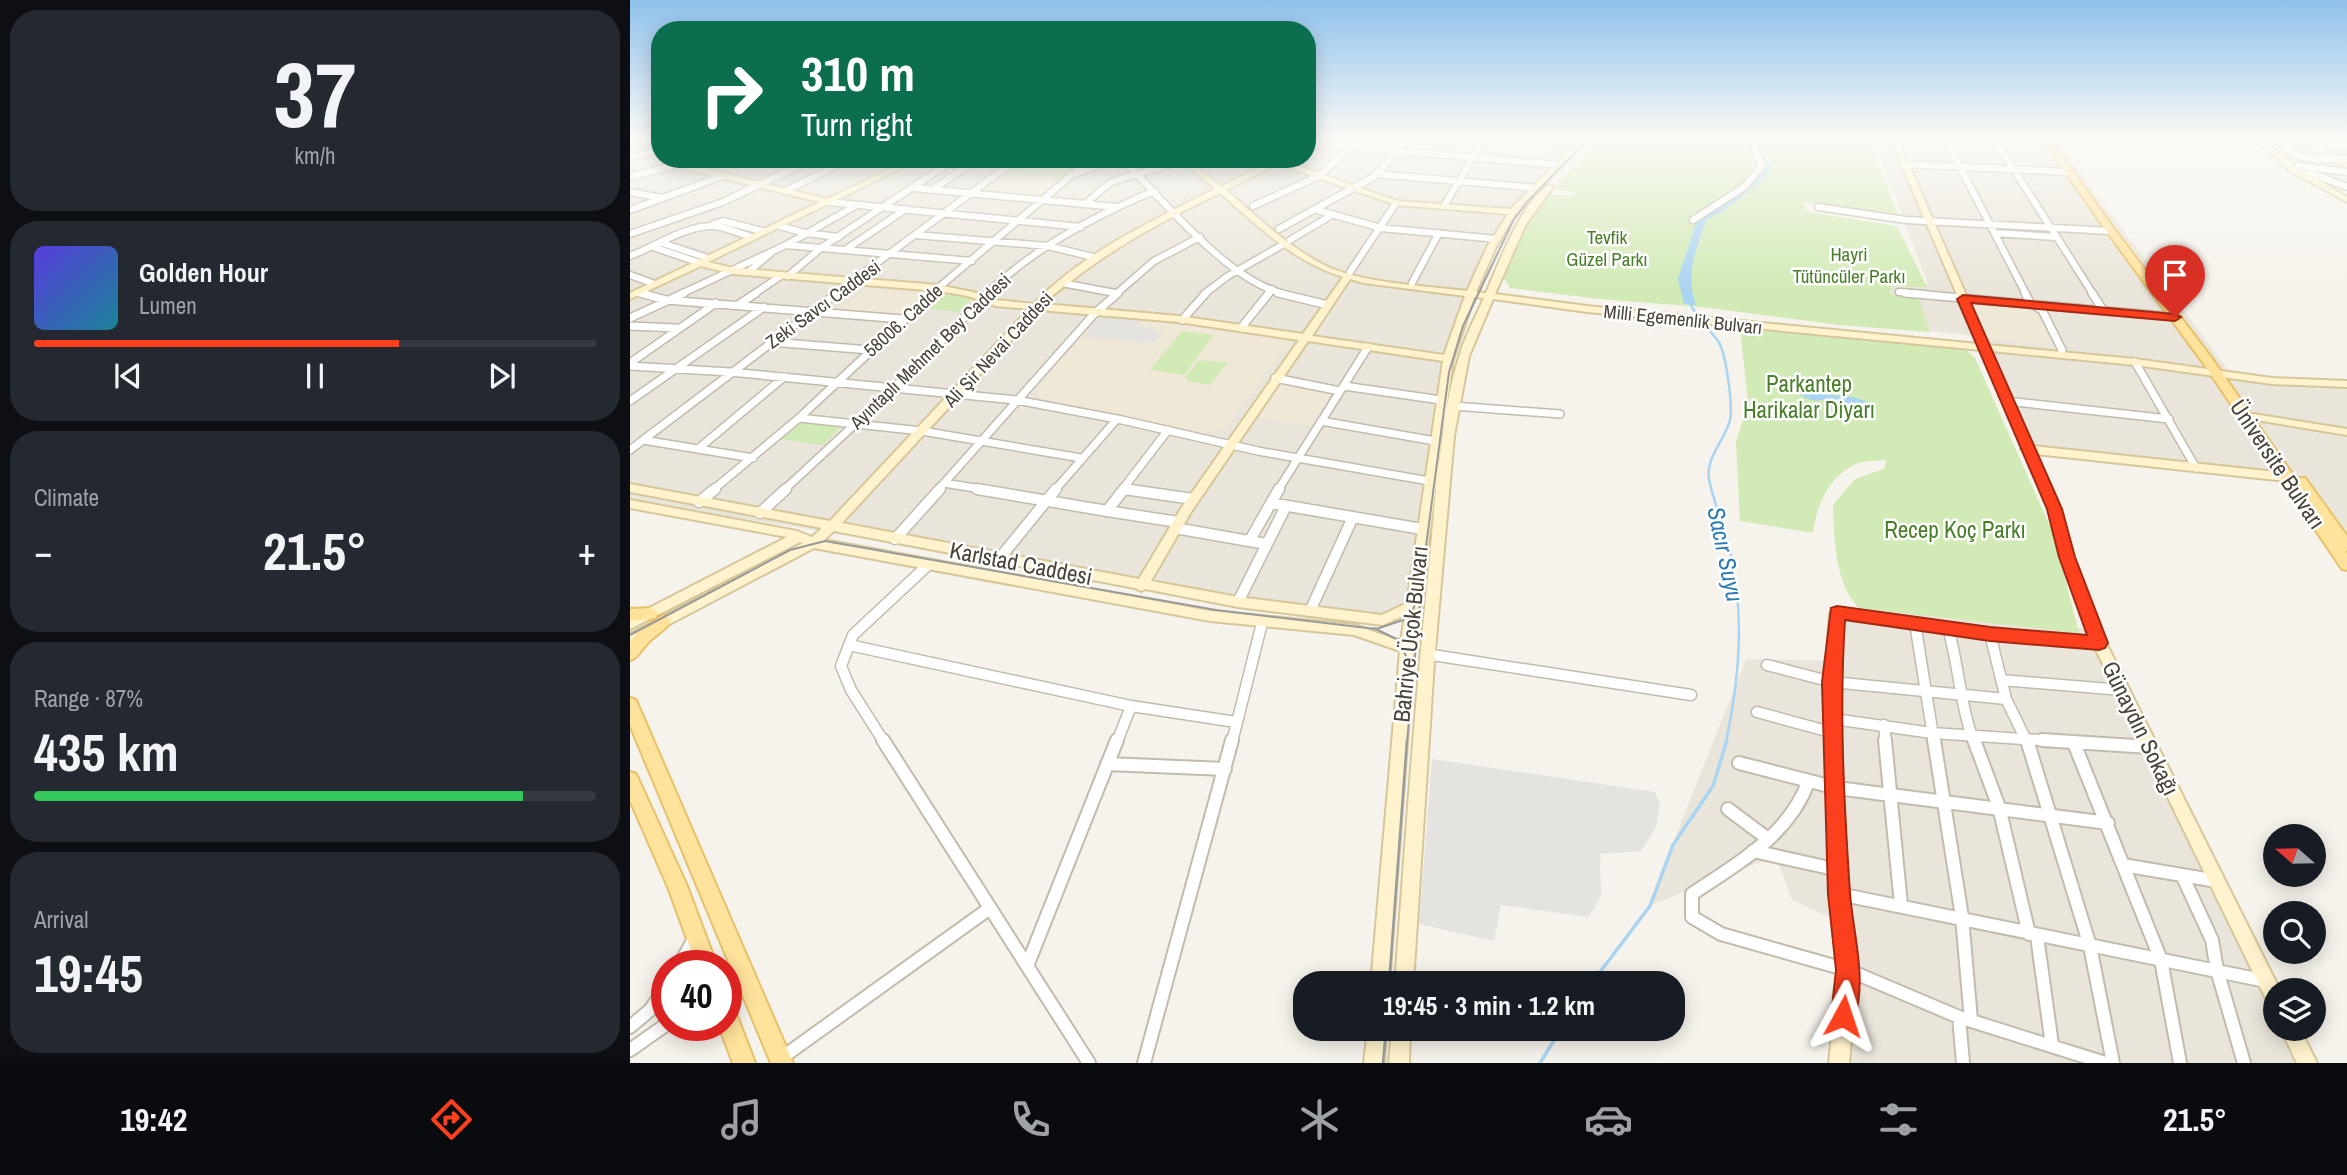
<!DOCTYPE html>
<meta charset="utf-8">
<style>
:root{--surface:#171b24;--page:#242831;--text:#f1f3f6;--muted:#9ea1a6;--line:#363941;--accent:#fc3f1d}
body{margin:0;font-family:"Archivo Narrow",sans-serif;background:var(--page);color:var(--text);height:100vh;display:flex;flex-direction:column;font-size:26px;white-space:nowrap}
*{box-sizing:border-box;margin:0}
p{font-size:23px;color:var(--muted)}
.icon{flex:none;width:38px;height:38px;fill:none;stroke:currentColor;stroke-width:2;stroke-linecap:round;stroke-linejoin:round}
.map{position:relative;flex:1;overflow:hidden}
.side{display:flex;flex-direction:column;gap:10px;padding:10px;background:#0d0f14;width:630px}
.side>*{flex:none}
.top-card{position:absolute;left:21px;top:21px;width:665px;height:147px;border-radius:28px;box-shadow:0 4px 18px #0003;background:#0b6e4f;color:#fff;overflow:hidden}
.needle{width:46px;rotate:290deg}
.fabs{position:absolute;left:1633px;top:824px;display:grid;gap:14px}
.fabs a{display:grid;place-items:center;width:63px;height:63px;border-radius:50%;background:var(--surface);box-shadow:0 4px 18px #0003;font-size:35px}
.speed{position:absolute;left:21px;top:950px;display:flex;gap:14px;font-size:35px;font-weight:700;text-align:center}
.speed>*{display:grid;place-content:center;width:91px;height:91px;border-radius:50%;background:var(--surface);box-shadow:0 4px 18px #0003;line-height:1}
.speed .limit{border:10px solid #d22;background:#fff;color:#111}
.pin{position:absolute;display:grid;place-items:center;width:60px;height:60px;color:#fff;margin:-72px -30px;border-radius:50% 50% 50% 0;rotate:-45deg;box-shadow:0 0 7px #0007}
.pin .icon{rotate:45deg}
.me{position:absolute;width:77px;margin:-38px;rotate:5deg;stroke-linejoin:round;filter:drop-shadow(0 0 5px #0008)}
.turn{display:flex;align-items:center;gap:24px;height:147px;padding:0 35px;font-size:32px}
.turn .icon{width:91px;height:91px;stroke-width:2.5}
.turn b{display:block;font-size:49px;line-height:60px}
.big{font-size:52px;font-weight:800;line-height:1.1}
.side .widget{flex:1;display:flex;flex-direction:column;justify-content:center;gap:10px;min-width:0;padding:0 24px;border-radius:28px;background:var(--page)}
.side .dial{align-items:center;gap:0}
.dial b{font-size:91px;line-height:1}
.song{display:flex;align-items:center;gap:21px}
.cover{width:84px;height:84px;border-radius:10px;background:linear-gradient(135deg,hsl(250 70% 55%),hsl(190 70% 35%))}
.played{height:7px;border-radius:4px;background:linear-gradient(90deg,var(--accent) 65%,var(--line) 65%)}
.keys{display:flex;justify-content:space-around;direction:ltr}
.heat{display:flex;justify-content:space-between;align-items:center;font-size:38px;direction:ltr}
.charge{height:10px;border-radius:5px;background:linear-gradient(90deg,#34c759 87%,var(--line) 0)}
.trip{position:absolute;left:663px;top:971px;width:392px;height:70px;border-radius:28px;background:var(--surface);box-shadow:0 4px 18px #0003;font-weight:800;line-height:70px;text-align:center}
.dock{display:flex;height:112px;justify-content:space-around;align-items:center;background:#090b0e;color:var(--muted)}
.dock .icon{width:49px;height:49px}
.dock .selected{color:var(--accent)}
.dock b{font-size:32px;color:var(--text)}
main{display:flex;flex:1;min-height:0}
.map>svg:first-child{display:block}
</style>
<main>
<section class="side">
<div class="widget dial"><b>37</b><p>km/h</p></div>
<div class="widget">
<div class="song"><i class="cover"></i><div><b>Golden Hour</b><p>Lumen</p></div></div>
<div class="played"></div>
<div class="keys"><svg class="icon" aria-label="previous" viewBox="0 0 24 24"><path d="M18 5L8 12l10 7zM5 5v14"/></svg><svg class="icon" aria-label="pause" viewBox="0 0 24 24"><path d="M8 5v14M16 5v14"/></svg><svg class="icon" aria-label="next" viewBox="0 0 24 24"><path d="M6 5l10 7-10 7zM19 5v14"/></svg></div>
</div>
<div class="widget"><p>Climate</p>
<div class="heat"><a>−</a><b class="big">21.5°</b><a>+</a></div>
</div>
<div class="widget"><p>Range · 87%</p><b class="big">435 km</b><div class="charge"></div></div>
<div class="widget"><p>Arrival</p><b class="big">19:45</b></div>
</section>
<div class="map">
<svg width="1717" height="1063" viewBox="0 0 1717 1063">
<rect width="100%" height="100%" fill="#f6f3ec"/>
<!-- residential -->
<path fill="#eae5da" d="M0,140h30v19h647v-19h278l-69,68 -31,64 -33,98 -28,256 -794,-125z
M1244,140h182l178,238 88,11v-6l25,3v146l-36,-49 -291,-34 -43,-113 -73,-8 -16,-42 40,-2z
M1652,140h65v48l-58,-31z
M1215,607l255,23 175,360v39h19l17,34h-476l20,-134 -63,-29 -16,-44 -128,50 98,-247 85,2z"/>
<!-- education -->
<path fill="#efe8d6" d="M374,173l58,6 -23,18 -60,-6z
M239,284l61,5 -33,28 -59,-6z
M1341,303l64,5 19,36 -67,-5z
M469,315l68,7 125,17 -65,88 -25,6 -161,-34 -5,-5 1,-7z
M646,381l56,10 -21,35 -57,-8z"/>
<!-- green -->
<path fill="#d2eab5" d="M969,140h270l29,75 -96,-13 6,10 89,14 30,61 -36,-1 -1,8 28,4 12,34 -91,-7 -137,-18 -103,-8 -89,-11 -7,-11 24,-55 21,-28 27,2v-4l-22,-3z
M393,159h38l12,12 -11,8 -58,-6z
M307,294l33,4 1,2 -13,12 -37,-4z
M1110,328l226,22 9,8 79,177 25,98 -220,-25c-24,-23 -25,-71 -26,-103l22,-26 29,-10 3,-9c-10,1 -25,0 -33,5 -26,12 -38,42 -41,68l-73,-12 -4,-79 12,-39z
M552,331l32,4 -30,40 -34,-5z
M569,360l29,3 -18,22 -22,-4 -3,-4z
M166,422l45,5 -18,18 -46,-6z"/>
<!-- parking -->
<path fill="#e5e3e0" d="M469,317l43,3 -4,6 24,5 -8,12 -71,-6z
M802,759l223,33 5,13 -4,22 -15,24 -41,3 1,41 -12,22 -88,-12 -7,36 -75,-17z"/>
<!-- water -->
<path fill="#a9d4f2" d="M1127,140h9l-2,15 7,12c-20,24 -37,39 -65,53 -10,30 -21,54 -10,85l-12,-1 -6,-25 20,-62c31,-14 44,-25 66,-51l-7,-12z
M1169,387l22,7 33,3 16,6 -8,12c-13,3 -12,-8 -22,-13 -10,-6 -18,0 -28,-2 -5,-1 -11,-5 -16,-7z"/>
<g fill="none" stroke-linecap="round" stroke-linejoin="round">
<!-- stream-far2 -->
<path stroke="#a9d4f2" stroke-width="2" d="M1126,185l8,-6 3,-8
M1087,208l18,-12"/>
<!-- stream-far1 -->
<path stroke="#a9d4f2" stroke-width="2.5" d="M1060,303c7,16 18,24 28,38 8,11 15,65 12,79 -5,20 -25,38 -21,59 4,23 15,44 20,67 16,66 11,130 -3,196"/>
<!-- stream -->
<path stroke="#a9d4f2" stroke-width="3.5" d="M961,984l59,-78 23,-61 40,-59 14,-46
M910,1063l21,-34"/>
<defs>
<path id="street-far3" d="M1316,140l80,154
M1365,140l98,154
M1649,140c16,25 42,18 68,19
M1676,142l41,4
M677,143l253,22
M0,144l16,-4
M0,157l30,-7
M179,159l24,4 -1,-4
M435,159l14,11
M492,159c42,42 105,121 162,135
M284,161l54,5
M1273,164l166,8
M1668,166l49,6
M1678,172l39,15
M746,174l161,14
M0,177l53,-14
M284,188l202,19
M303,189l45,-30
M155,191l65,-32
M0,192l32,6
M199,202l252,25
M456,203l25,-21 73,-22
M623,206l66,-30 40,-36
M814,206l39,-66
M1188,207l88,13 205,11
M0,210l93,-34
M687,210l64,18 116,11
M1063,220l51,-33 18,-21 -7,-16v-10
M81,225l12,-4 39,10
M150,226l25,7 34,4
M649,229l96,-53 33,-36
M1364,233l62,4
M0,234l93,-32 88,-42
M286,235l132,11 49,12
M660,240l42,-25
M32,243l43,14
M156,245l186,16
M23,247l44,15
M215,250l61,-41
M0,256c26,-10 55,-30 82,-30 12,0 25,7 37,10
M118,272l22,-18
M720,272l46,-69
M0,275l22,8
M158,276l33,-28 125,-83
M432,283l53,10
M782,283l27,-50
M8,292l8,2
M1269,292l25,2
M51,294l105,-49 71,-40
M124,294l28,-19
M205,294l182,-135
M301,294l142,-120 47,-15
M357,294c46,-46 107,-78 167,-103
M486,294l38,-33 46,-24
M574,294l24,-18 56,-32
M638,294l4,-5"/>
<path id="street-far2" d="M10,293l26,7 237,19
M648,293l50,12
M1275,293l270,24
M1395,293l6,11 11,6 20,40
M1462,293l11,17
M108,305l18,-12
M0,318l54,-25
M552,320l24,-27
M0,326l46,2
M611,328l28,-35
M141,342l99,8
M1505,362l61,106
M0,363l86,-60
M0,366l100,6 286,28 106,20 136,31 171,30
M645,378l65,13
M714,386l97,14
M0,401l134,-94
M1376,401l163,18
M824,406l106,8
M169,418l123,13 159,27
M691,421l114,20
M13,440l110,18
M68,449l86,-72
M0,450l207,-157
M314,483l43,7
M494,489l10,1
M83,490l86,-72 134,-125
M154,490l110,-102 95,-95
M308,490l157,-177 23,-20
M425,490l62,-71
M492,490l46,-60
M648,490l90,-143"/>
<path id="street-far1" d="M347,489l130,22 17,-22
M494,489l69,10
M69,502l16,-13
M641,503l151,26
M477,511l71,11
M130,513l26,-24
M545,528l91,16
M265,539l45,-50
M620,540l29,-51
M369,559l57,-70
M608,602l48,-96
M680,611l43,-94
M1285,623l19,119
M1318,628c11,38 12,77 26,114
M1360,634l16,65 21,43
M219,645l282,61 105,16
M796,654l265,41
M1137,665l65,17 174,17
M1372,680l120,10
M1127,712l77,21
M1204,719l98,14 137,9
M1254,725l2,17
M254,742l-33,-52 -10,-24 12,-31 75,-70
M487,742l14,-36
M602,742l30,-119"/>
<path id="street" d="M253,740l206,323
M1255,740l16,165
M1304,740l28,177 9,103
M1344,740l25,67 30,127
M1397,740l63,206 23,117
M1412,740l108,7
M1444,743l87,217 19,103
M1109,763l98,25 271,35
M477,764l118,5
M1178,783c-21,54 -70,80 -116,111v23l29,17 127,36 111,47 146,46
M1098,809l40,30
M1123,851l86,19
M1493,865l94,16
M1552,875l30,65 5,30 27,93
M1209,894l427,87
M1407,936l15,109
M49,966l16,-29
M397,966l90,-226
M1329,1017l4,46
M0,1027l20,-17 17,-24
M0,1050l37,-26
M150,1059l210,-151
M514,1063l88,-323"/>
<path id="secondary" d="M890,140h66l-72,76 -18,31 -20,45 10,1c13,-30 35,-91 63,-108l4,2 -27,37 -31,70 92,12 391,38 -87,-204h7l90,205 147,14 137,19 75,3v6l-75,-3 -137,-19 -144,-14 42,95 253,27 6,4 -6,4 -250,-27 25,55 12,48 33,86 174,347h-5v18l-6,-3 -174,-357 -105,-9 -147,-20 -4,63 8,212 10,76 -8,93h-20l10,-93 -8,-76 -6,-212 5,-69 2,-4 5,-1 153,21 100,8 -29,-80 -12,-48 -25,-57 -3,-3 2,-2 -42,-97 -394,-38 -94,-13 -24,57 -15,80 -20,226 -21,322h-18c10,-136 19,-272 33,-407 8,-73 9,-150 31,-220 6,-21 16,-39 25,-59l-10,-1 -21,62 -39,289 -25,336h-18l29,-333 -46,-16 -144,-14 -396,-73 -184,97v-11l173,-91 -3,-1 -170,87v-11l157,-81 -157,-29v-8l167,31 15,6 10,-9 -192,-36v-8l200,37 199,-212 -33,-3 -28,-10 -30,-5 -205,-17 -32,-8 -71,33v-6l190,-91 -131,-32 -14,-11h9l11,7 132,33 84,-40h10l-213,103 25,6 205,17 35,7 24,8 37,4c48,-51 119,-84 181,-115l-35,-30h9l32,28 52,-28h14l-3,2 113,40 114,8 63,-63zM648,164l118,41 112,9 -21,33 -20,44c-40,-5 -108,-8 -143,-26 -37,-19 -67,-48 -98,-75zM590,193c38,33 74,69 123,84l-40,57 -124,-18 -135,-12c12,-13 27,-23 42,-34 42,-31 87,-54 134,-77zM720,279l14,4 101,13 -21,59 -132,-19zM409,310l140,12 120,18 -117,167 -43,72 -297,-56zM678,341l135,20 -36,242 -25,12 -144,-18 -87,-16 40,-69zM204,531l301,57 6,3 4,-2 93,18 145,18 22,-10 -4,26 -47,-16 -144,-14 -386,-71z
M1625,140h8l33,27 51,30v5l-57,-31z
M1670,140h9l38,23v5z
M1624,414l93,15v6l-97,-16 -1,-2z
M738,1029h18l-2,34h-20z
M762,1029h18l-1,34h-20z
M1651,1029h19l17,34h-20z"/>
<path id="primary" d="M1413,140h8l63,89 99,131 82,118h10l42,58v15l-2,-1 2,4v16l-5,-1 -138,-205 -96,-131z
M20,608l5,2 3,4 -3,4 -25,3v-12z
M33,615l5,2 3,4c-6,10 -18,15 -25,24 -6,6 -8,13 -16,15v-18l6,-8z
M0,698l6,2 2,5 155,358h-22l-141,-338z
M0,772l6,2 51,112 30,80h-20l-29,-79 -38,-87z
M96,1005l8,3 21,55h-22l-14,-37h7z"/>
</defs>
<!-- street-far3 casing -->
<use href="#street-far3" stroke="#c2bbae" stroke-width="9"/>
<!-- street-far2 casing -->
<use href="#street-far2" stroke="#c2bbae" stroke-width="10"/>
<!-- street-far1 casing -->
<use href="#street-far1" stroke="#c2bbae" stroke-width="13"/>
<!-- street casing -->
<use href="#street" stroke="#c2bbae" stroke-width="16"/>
<!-- secondary casing -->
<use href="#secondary" stroke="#d6c79b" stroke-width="4"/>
<!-- primary casing -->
<use href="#primary" stroke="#e6c16a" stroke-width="4"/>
<!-- street-far3 -->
<use href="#street-far3" stroke="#fff" stroke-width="6"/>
<!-- street-far2 -->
<use href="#street-far2" stroke="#fff" stroke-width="7"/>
<!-- street-far1 -->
<use href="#street-far1" stroke="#fff" stroke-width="10"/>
<!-- street -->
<use href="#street" stroke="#fff" stroke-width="12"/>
<!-- secondary -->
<use href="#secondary" fill="#fff3cd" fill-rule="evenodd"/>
<!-- primary -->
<use href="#primary" fill="#ffe39c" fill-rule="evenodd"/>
<!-- tram-far1 -->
<path stroke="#9a9a9a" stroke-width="2" d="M744,628l24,12 13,26
M0,635l160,-85 35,-9 391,69 160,19 27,-9 8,-7 7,-14
M777,742l16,-173 26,-197 14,-46 50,-105 13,-18 61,-63"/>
<!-- tram -->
<path stroke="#9a9a9a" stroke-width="2.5" d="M759,984l18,-244
M753,1063l3,-34"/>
</g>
<!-- sky -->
<linearGradient id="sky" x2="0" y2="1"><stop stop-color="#8fc1ec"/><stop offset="0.48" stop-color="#fbfaf6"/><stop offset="1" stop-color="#fbfaf6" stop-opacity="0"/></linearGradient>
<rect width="1717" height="289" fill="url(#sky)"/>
<!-- route -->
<path fill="#fc3f1d" stroke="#a42913" stroke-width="2" d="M1333,295l212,19 6,3 -6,4 -204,-18 91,206 13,48 33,86 -3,5 -6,2 -109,-9 -145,-21c-6,91 -1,183 5,273 3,42 19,91 2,132l-9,3 -8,-3 -4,-9 5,-46 -8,-76 -6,-212 9,-74 6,-2 153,21 97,8 -28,-78 -12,-48 -90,-210z"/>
<g text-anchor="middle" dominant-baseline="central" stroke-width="5" stroke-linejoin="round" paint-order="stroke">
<!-- far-park labels -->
<g font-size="19" fill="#4a7f2a" stroke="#fff">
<text x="977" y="237">Tevfik<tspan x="977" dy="22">Güzel Parkı</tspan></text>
<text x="1219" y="254">Hayri<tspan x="1219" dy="22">Tütüncüler Parkı</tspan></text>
</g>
<!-- far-street labels -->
<g font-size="19" fill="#4b4439" stroke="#fff">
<text transform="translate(193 304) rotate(-36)">Zeki Savcı Caddesi</text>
<text transform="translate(1053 319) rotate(6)">Milli Egemenlik Bulvarı</text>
<text transform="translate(273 320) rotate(-42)">58006. Cadde</text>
<text transform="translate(368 349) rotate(-47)">Ali Şir Nevai Caddesi</text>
<text transform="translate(300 351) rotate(-44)">Ayıntaplı Mehmet Bey Caddesi</text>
</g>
<!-- park labels -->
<g font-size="23" fill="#4a7f2a" stroke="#fff">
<text x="1179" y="383">Parkantep<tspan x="1179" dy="26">Harikalar Diyarı</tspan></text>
<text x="1325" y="529">Recep Koç Parkı</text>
</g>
<!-- street labels -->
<g font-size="23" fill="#4b4439" stroke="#fff">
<text transform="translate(1648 464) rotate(56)">Üniversite Bulvarı</text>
<text transform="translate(391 563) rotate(11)">Karlstad Caddesi</text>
<text transform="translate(780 634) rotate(-84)">Bahriye Üçok Bulvarı</text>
<text transform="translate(1511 728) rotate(64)">Günaydın Sokağı</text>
</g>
<!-- water labels -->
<g font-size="24" font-style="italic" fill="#2e7ab2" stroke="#fff">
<text transform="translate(1096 554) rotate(78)">Sacır Suyu</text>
</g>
</g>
</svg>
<div class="fabs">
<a><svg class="needle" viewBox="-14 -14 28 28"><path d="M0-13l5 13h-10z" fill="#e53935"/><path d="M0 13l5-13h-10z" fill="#9ea1a6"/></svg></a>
<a><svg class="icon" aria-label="search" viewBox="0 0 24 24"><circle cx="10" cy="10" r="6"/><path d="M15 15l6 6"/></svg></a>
<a><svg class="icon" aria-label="layers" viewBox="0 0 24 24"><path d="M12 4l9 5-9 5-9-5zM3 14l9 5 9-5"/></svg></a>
</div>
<div class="speed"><div class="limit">40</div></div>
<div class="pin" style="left:1545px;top:317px;background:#d93025"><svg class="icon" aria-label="arrive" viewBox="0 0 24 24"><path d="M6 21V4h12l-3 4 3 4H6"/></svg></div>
<svg class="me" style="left:1213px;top:1016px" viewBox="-20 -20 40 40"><path d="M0-17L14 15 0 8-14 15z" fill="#fc3f1d" stroke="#fff" stroke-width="4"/></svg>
<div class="trip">19:45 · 3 min · 1.2 km</div>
<div class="top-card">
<div class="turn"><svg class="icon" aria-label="right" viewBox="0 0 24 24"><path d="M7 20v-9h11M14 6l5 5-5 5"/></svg><div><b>310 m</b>Turn right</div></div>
</div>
</div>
</main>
<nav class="dock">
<b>19:42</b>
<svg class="icon selected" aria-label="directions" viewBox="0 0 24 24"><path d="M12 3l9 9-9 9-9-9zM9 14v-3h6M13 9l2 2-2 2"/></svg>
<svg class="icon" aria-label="music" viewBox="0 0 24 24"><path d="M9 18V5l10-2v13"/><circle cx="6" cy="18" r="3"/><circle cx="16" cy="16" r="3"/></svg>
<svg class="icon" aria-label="phone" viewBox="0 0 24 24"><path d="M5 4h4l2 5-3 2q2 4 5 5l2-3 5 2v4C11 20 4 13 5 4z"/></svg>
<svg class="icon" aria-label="climate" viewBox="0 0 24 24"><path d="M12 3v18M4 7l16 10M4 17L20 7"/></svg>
<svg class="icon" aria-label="car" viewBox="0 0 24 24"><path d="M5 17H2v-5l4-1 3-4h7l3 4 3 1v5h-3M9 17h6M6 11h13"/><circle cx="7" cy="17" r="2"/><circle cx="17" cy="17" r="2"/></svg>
<svg class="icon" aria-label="filters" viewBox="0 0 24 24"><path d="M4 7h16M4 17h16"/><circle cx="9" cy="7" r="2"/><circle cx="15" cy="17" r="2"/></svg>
<b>21.5°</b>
</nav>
